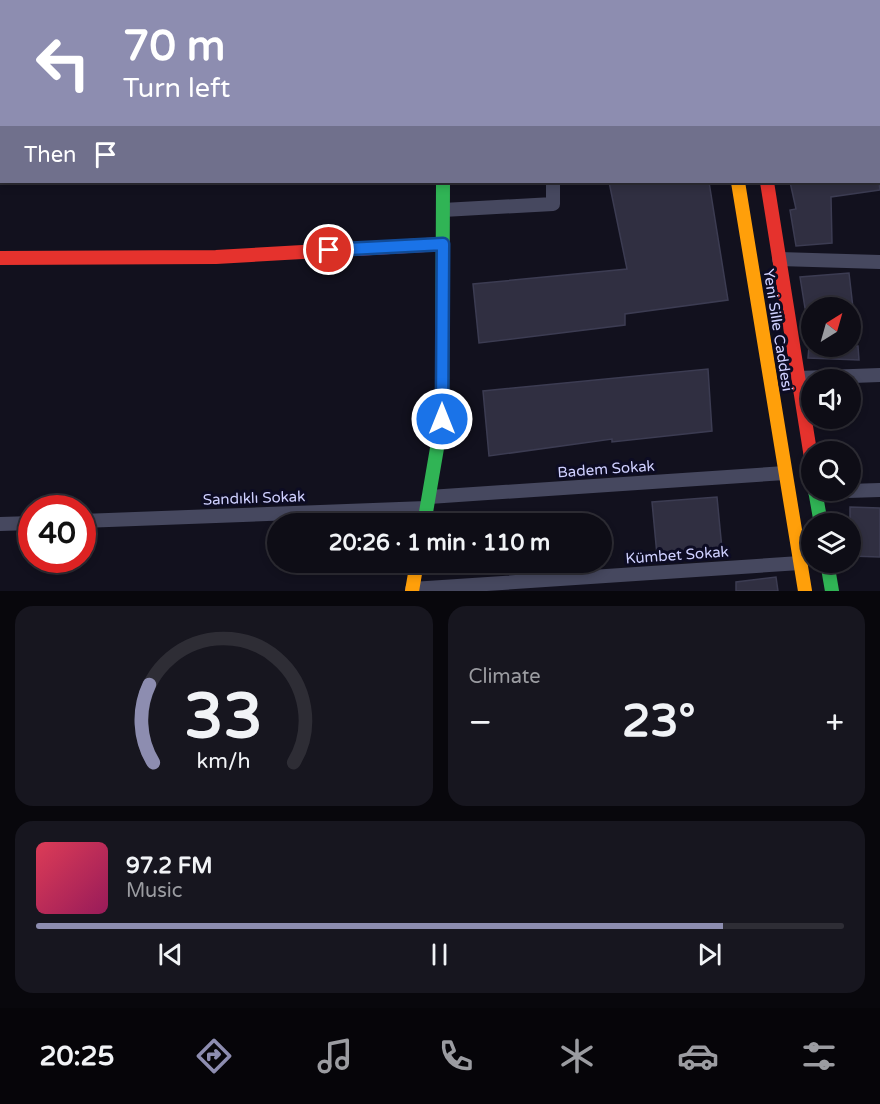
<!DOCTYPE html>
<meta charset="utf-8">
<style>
:root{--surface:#0e0d16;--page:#17161f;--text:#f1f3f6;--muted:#9b9ca1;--line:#2e2d35;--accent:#8d8db0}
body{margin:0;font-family:"Varela Round",sans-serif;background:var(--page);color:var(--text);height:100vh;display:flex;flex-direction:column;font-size:22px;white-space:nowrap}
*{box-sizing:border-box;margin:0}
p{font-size:20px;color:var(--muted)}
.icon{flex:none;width:33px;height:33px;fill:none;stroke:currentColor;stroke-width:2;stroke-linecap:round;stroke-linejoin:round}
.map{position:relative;height:591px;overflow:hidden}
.details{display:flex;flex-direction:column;gap:15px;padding:15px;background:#08070c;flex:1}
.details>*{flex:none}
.banner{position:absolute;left:0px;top:0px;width:880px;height:183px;box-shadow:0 3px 9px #0003,0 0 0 2px var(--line);background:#8d8db0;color:#fff;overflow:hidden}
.needle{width:39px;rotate:37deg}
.tools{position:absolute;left:801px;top:297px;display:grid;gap:12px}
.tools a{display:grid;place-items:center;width:60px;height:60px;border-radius:50%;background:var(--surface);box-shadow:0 3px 9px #0003,0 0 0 2px var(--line);font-size:30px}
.speed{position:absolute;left:18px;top:495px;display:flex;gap:12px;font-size:30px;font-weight:700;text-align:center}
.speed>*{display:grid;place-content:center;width:78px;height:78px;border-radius:50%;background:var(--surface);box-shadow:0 3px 9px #0003,0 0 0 2px var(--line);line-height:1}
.speed .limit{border:9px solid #d22;background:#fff;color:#111}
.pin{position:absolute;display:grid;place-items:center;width:51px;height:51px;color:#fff;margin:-26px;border:3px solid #fff;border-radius:50%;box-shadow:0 2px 6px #0007}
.me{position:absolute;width:66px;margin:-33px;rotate:0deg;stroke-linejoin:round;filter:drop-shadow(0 0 4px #0008)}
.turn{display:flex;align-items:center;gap:21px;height:126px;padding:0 24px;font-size:27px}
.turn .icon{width:78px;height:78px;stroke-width:2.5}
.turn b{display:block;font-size:42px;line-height:51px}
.then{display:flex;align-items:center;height:57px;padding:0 24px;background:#0003;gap:12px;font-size:22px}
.big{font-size:45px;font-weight:700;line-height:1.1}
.details .widget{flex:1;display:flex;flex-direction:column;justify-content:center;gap:9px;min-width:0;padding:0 21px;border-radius:18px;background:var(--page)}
.details .dial{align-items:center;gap:0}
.dial svg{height:156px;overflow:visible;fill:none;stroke:var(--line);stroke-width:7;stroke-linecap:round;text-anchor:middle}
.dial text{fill:var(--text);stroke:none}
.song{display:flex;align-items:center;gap:18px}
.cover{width:72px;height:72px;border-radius:9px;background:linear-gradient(135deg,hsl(350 70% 55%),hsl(330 70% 35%))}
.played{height:6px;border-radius:3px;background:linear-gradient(90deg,var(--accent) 85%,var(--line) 85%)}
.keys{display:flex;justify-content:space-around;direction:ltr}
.heat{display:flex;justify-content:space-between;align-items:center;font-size:33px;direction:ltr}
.details .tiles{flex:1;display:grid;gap:15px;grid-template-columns:1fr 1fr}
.widget:last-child{grid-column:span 2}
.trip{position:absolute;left:267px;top:513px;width:345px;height:60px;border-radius:30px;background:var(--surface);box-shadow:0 3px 9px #0003,0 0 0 2px var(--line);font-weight:700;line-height:60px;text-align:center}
.dock{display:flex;height:96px;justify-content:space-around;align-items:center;background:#060509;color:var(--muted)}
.dock .icon{width:42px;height:42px}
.dock .on{color:var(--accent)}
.dock b{font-size:27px;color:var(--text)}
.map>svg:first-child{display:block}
</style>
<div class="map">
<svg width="880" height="591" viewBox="0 0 880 591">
<rect width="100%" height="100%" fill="#12111e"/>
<!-- building -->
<path fill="#302f41" stroke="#3c3c52" stroke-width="1.5" d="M609,182h100l19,118 -103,14v11l-146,18 -6,-59 154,-15z
M790,182h89l1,8 -49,7 1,46 -36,3 -6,-36 6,-1z
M849,273l4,35h-48l-5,-31z
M809,346h49l1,14 -51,-2z
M708,369l4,62 -100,11v-3l-123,17 -6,-65z
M717,497l5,52 -65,6 -5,-53z
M850,507l30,1v49l-30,-1z
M776,577l2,14h-42v-9z"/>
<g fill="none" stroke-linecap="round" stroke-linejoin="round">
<!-- street -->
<path stroke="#46485f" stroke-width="14" d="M551,0v2
M0,33h2
M879,123h1
M0,137h2
M443,210l110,-6v-22
M779,259l101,3
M799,378l81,-3
M815,492l65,-2
M429,497l356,-24
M82,521l344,-13
M0,524l32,-1
M412,589l388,-26"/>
<!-- fast -->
<path stroke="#30b455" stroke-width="14" d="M815,490l6,34
M424,524l18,-105 1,-237
M827,562l5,29"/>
<!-- slow -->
<path stroke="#ff9f0a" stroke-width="14" d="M738,0v2
M738,182l67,409
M412,591l5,-29"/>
<!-- jam -->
<path stroke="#e5322d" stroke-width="14" d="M452,0v2
M708,0v2
M767,182l45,282
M0,258l216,-1 227,-13"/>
</g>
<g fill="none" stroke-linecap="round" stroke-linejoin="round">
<defs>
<path id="route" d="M329,250l114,-6 -1,175"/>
</defs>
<!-- route casing -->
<use href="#route" stroke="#114b97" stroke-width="15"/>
<!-- route -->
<use href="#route" stroke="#1a73e8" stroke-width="10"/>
</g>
<g text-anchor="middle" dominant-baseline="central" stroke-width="6" stroke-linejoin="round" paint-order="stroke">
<!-- street labels -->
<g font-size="15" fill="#cfd0ff" stroke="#0d0c23">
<text transform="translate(778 330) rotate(81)">Yeni Sille Caddesi</text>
<text transform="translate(606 469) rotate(-4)">Badem Sokak</text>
<text transform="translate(254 498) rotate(-2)">Sandıklı Sokak</text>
<text transform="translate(677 555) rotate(-4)">Kümbet Sokak</text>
</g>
</g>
</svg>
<div class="tools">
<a><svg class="needle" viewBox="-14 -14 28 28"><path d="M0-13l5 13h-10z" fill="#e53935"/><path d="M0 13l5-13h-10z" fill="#9b9ca1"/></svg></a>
<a><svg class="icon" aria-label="sound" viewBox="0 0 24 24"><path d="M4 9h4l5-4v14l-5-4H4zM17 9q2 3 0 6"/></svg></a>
<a><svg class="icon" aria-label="search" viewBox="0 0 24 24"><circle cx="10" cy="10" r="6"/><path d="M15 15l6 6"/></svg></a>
<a><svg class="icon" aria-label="layers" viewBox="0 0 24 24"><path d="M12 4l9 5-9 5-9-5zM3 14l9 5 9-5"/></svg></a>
</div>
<div class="speed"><div class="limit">40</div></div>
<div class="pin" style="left:329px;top:250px;background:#d93025"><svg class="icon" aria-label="arrive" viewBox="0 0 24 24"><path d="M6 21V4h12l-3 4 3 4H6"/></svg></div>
<svg class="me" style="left:442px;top:419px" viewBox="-20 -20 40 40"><circle r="17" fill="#1a73e8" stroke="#fff" stroke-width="3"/><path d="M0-11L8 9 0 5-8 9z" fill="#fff"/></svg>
<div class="trip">20:26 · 1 min · 110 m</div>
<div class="banner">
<div class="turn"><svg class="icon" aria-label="left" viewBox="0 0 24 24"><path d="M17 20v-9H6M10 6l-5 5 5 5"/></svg><div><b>70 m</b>Turn left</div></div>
<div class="then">Then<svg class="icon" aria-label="arrive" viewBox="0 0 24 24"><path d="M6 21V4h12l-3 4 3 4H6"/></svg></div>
</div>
</div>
<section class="details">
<div class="tiles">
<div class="widget dial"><svg viewBox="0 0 100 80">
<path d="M14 69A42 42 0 1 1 86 69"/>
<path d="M14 69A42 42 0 0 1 12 29" stroke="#8d8db0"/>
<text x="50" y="56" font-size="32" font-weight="700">33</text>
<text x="50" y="72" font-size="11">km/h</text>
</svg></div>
<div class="widget"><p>Climate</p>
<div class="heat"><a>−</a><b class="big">23°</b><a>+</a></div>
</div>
<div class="widget">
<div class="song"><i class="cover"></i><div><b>97.2 FM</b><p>Music</p></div></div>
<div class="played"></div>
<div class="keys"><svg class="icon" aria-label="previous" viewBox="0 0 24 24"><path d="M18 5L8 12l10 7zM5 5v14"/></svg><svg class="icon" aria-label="pause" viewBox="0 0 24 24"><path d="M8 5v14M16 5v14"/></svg><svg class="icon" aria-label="next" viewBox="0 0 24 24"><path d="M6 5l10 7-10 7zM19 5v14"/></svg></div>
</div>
</div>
</section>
<nav class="dock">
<b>20:25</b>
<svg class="icon on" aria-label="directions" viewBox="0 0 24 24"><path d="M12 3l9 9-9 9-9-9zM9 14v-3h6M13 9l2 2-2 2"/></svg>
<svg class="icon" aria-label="music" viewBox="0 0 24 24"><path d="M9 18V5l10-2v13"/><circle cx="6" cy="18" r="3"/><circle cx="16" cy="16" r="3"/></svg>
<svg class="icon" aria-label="phone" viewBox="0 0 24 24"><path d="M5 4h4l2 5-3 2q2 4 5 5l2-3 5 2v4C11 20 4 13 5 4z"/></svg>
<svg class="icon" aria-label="climate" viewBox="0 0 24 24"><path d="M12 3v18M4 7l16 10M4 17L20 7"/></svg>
<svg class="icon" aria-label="car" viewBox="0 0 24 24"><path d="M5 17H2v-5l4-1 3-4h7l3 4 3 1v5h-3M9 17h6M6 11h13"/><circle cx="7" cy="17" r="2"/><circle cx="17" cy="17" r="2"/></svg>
<svg class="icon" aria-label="filters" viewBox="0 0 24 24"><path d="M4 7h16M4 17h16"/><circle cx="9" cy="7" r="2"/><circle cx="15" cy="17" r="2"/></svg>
</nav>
